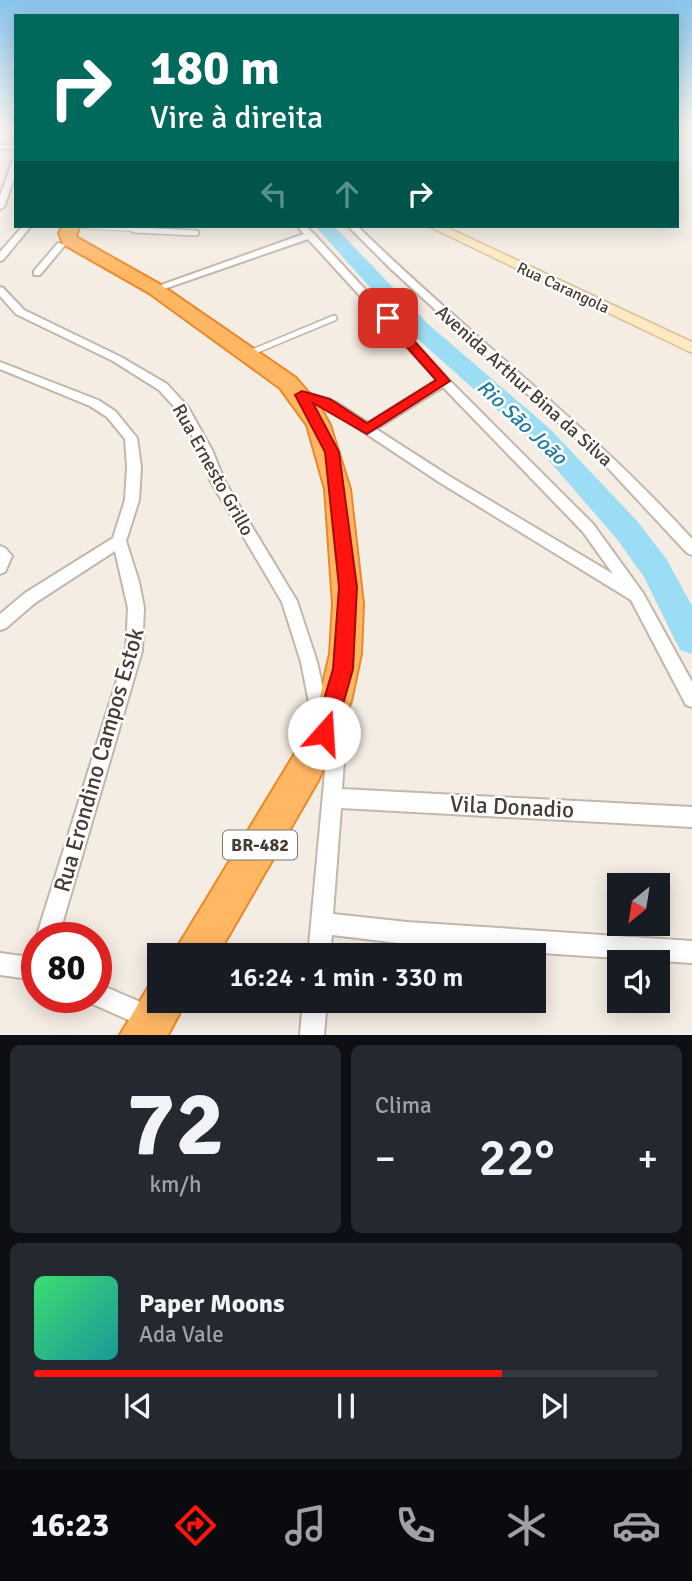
<!DOCTYPE html>
<html lang="pt">
<meta charset="utf-8">
<style>
:root{--surface:#171b24;--page:#242831;--text:#f1f3f6;--muted:#9ea1a6;--line:#363941;--accent:#ff1410}
body{margin:0;font-family:Signika,sans-serif;background:var(--page);color:var(--text);height:100vh;display:flex;flex-direction:column;font-size:26px;white-space:nowrap}
*{box-sizing:border-box;margin:0}
p{font-size:23px;color:var(--muted)}
.icon{flex:none;width:38px;height:38px;fill:none;stroke:currentColor;stroke-width:2;stroke-linecap:round;stroke-linejoin:round}
.map{position:relative;height:1035px;overflow:hidden}
.panel{display:flex;flex-direction:column;gap:10px;padding:10px;background:#0d0f14;flex:1}
.panel>*{flex:none}
.top-card{position:absolute;left:14px;top:14px;width:665px;height:214px;border-radius:0px;box-shadow:0 4px 18px #0003;background:#00695c;color:#fff;overflow:hidden}
.needle{width:46px;rotate:210deg}
.fabs{position:absolute;left:607px;top:873px;display:grid;gap:14px}
.fabs a{display:grid;place-items:center;width:63px;height:63px;border-radius:0px;background:var(--surface);box-shadow:0 4px 18px #0003;font-size:35px}
.speed{position:absolute;left:21px;top:922px;display:flex;gap:14px;font-size:35px;font-weight:700;text-align:center}
.speed>*{display:grid;place-content:center;width:91px;height:91px;border-radius:50%;background:var(--surface);box-shadow:0 4px 18px #0003;line-height:1}
.speed .limit{border:10px solid #d22;background:#fff;color:#111}
.pin{position:absolute;display:grid;place-items:center;width:60px;height:60px;color:#fff;margin:-30px;border-radius:14px;box-shadow:0 4px 10px #0006}
.me{position:absolute;width:77px;margin:-38px;rotate:19deg;stroke-linejoin:round;filter:drop-shadow(0 0 5px #0008)}
.turn{display:flex;align-items:center;gap:24px;height:147px;padding:0 21px;font-size:32px}
.turn .icon{width:91px;height:91px;stroke-width:2.5}
.turn b{display:block;font-size:49px;line-height:60px}
.lanes{display:flex;align-items:center;height:66px;padding:0 21px;background:#0003;justify-content:center;gap:35px;direction:ltr}
.lanes .off{opacity:.35}
.big{font-size:52px;font-weight:600;line-height:1.1}
.panel .widget{flex:1;display:flex;flex-direction:column;justify-content:center;gap:10px;min-width:0;padding:0 24px;border-radius:10px;background:var(--page)}
.panel .dial{align-items:center;gap:0}
.dial b{font-size:91px;line-height:1}
.song{display:flex;align-items:center;gap:21px}
.cover{width:84px;height:84px;border-radius:10px;background:linear-gradient(135deg,hsl(140 70% 55%),hsl(180 70% 35%))}
.played{height:7px;border-radius:4px;background:linear-gradient(90deg,var(--accent) 75%,var(--line) 75%)}
.keys{display:flex;justify-content:space-around;direction:ltr}
.heat{display:flex;justify-content:space-between;align-items:center;font-size:38px;direction:ltr}
.panel .tiles{flex:1;display:grid;gap:10px;grid-template-columns:1fr 1fr}
.widget:last-child{grid-column:span 2}
.trip{position:absolute;left:147px;top:943px;width:399px;height:70px;border-radius:0px;background:var(--surface);box-shadow:0 4px 18px #0003;font-weight:600;line-height:70px;text-align:center}
.tab-bar{display:flex;height:112px;justify-content:space-around;align-items:center;background:#090b0e;color:var(--muted)}
.tab-bar .icon{width:49px;height:49px}
.tab-bar .current{color:var(--accent)}
.tab-bar b{font-size:32px;color:var(--text)}
.map>svg:first-child{display:block}
</style>
<div class="map">
<svg width="692" height="1035" viewBox="0 0 692 1035">
<rect width="100%" height="100%" fill="#f4ede4"/>
<g fill="none" stroke-linecap="round" stroke-linejoin="round">
<!-- river -->
<path fill="#9bddf5" fill-rule="evenodd" d="M315,226h19l94,98 122,105 88,93 29,38 25,46v48l-12,-4 -36,-73 -28,-39 -84,-97 -120,-107z"/>
<defs>
<path id="lane-far1" d="M72,226l93,5"/>
<path id="lane" d="M134,230l62,3
M250,353l84,-35"/>
<path id="street" d="M677,134h15v4h-15z
M0,145h16v4h-16z
M16,160v13l-12,34 -4,2v-13l12,-34z
M23,226h8l-28,34 -3,1v-9z
M297,226h8l8,7 135,146 145,145 50,69 49,89v25l-6,-2 -55,-105 -192,-118 -110,-73 -31,-11v-6l4,-1 35,12 31,20 69,-43 -129,-141 -150,52 -8,-2 154,-55zM443,387l140,145 30,42 -164,-98 -73,-47z
M348,226h9c109,107 232,199 335,313v16l-5,-2 -80,-86 -216,-198z
M58,243l7,2 -25,30h-6v-4z
M0,287l3,1 21,22 97,47 46,27 21,23 24,43 13,32 72,119 20,61 16,71 11,28 -2,28 350,18v20l-351,-19 -8,106 74,8 285,19v22l-285,-19 -75,-9 -2,21h-22l18,-195 -11,-28 -14,-71 -19,-60 -71,-120 -11,-32 -21,-38 -20,-22 -46,-29 -97,-47 -16,-18z
M0,362l98,38 17,11 22,27 4,29 -2,33 -13,41 13,41 5,26 -2,43 -84,287h-22l90,-287 2,-43 -13,-57 -80,52 -29,25 -6,2v-16l25,-21 88,-55 12,-38 2,-33 -2,-28 -18,-22 -17,-11 -90,-37z
M0,546l5,2 7,8 -7,16 -5,2z
M0,953l37,5v22l-37,-5z
M96,983l61,26 4,8 -4,8 -8,4 -61,-27 -2,-4h10z
M303,1001h24l-3,34h-24z"/>
<path id="secondary" d="M428,226h16l248,116v11z"/>
<path id="highway" d="M63,226h16l-3,11 85,48 135,93 23,27 11,20 20,64 13,115 -2,50 -10,47 -32,78 -102,177h-45l122,-201 25,-54 11,-47 3,-50 -8,-115 -18,-64 -27,-37 -131,-95 -86,-49 -4,-11z
M159,981v20h27l-18,34h-48l29,-49z"/>
</defs>
<!-- lane-far1 casing -->
<use href="#lane-far1" stroke="#c3b6a9" stroke-width="5"/>
<!-- lane casing -->
<use href="#lane" stroke="#c3b6a9" stroke-width="8"/>
<!-- street casing -->
<use href="#street" stroke="#c3b6a9" stroke-width="4"/>
<!-- secondary casing -->
<use href="#secondary" stroke="#dbbe92" stroke-width="3"/>
<!-- highway casing -->
<use href="#highway" stroke="#e98929" stroke-width="4"/>
<!-- lane-far1 -->
<use href="#lane-far1" stroke="#fff" stroke-width="3.5"/>
<!-- lane -->
<use href="#lane" stroke="#fff" stroke-width="5"/>
<!-- street -->
<use href="#street" fill="#fff" fill-rule="evenodd"/>
<!-- secondary -->
<use href="#secondary" fill="#ffe9c3" fill-rule="evenodd"/>
<!-- highway -->
<use href="#highway" fill="#ffb764" fill-rule="evenodd"/>
</g>
<!-- sky -->
<linearGradient id="sky" x2="0" y2="1"><stop stop-color="#89c4ed"/><stop offset="0.47" stop-color="#faf7f3"/><stop offset="1" stop-color="#faf7f3" stop-opacity="0"/></linearGradient>
<rect width="692" height="272" fill="url(#sky)"/>
<!-- route -->
<path fill="#ff1410" stroke="#a60d0a" stroke-width="2" d="M384,316h8l58,65 -83,53 -54,-31 26,49 18,135 -4,82 -18,64 -3,7 -8,3 -7,-3 -3,-7 19,-64 6,-82 -14,-135 -30,-57 7,-4 28,8 37,24 69,-43 -52,-59z"/>
<g text-anchor="middle" dominant-baseline="central" stroke-width="5" stroke-linejoin="round" paint-order="stroke">
<!-- far-street labels -->
<g font-size="16" fill="#463d34" stroke="#fff">
<text transform="translate(563 288) rotate(25)">Rua Carangola</text>
</g>
<!-- shield labels -->
<rect fill="#fff" stroke="#7e7771" stroke-width="2" x="223" y="830.5" width="74" height="29" rx="5"/>
<g font-size="18" font-weight="bold" fill="#463d34">
<text x="260" y="845">BR-482</text>
</g>
<!-- street labels -->
<g font-size="19" fill="#463d34" stroke="#fff">
<text transform="translate(524 386) rotate(42)">Avenida Arthur Bina da Silva</text>
<text transform="translate(213 470) rotate(61)">Rua Ernesto Grillo</text>
</g>
<!-- water labels -->
<g font-size="21" font-style="italic" fill="#227ca1" stroke="#fff">
<text transform="translate(522 422) rotate(43)">Rio São João</text>
</g>
<!-- near-street labels -->
<g font-size="23" fill="#463d34" stroke="#fff">
<text transform="translate(99 760) rotate(-74)">Rua Erondino Campos Estok</text>
<text transform="translate(512 807) rotate(3)">Vila Donadio</text>
</g>
</g>
</svg>
<div class="fabs">
<a><svg class="needle" viewBox="-14 -14 28 28"><path d="M0-13l5 13h-10z" fill="#e53935"/><path d="M0 13l5-13h-10z" fill="#9ea1a6"/></svg></a>
<a><svg class="icon" aria-label="sound" viewBox="0 0 24 24"><path d="M4 9h4l5-4v14l-5-4H4zM17 9q2 3 0 6"/></svg></a>
</div>
<div class="speed"><div class="limit">80</div></div>
<div class="pin" style="left:388px;top:318px;background:#d93025"><svg class="icon" aria-label="arrive" viewBox="0 0 24 24"><path d="M6 21V4h12l-3 4 3 4H6"/></svg></div>
<svg class="me" style="left:324px;top:733px" viewBox="-20 -20 40 40"><circle r="19" fill="#fff"/><path d="M0-13L10 11 0 6-10 11z" fill="#ff1410"/></svg>
<div class="trip">16:24 · 1 min · 330 m</div>
<div class="top-card">
<div class="turn"><svg class="icon" aria-label="right" viewBox="0 0 24 24"><path d="M7 20v-9h11M14 6l5 5-5 5"/></svg><div><b>180 m</b>Vire à direita</div></div>
<div class="lanes"><svg class="icon off" aria-label="left" viewBox="0 0 24 24"><path d="M17 20v-9H6M10 6l-5 5 5 5"/></svg><svg class="icon off" aria-label="ahead" viewBox="0 0 24 24"><path d="M12 20V5M6 11l6-6 6 6"/></svg><svg class="icon" aria-label="right" viewBox="0 0 24 24"><path d="M7 20v-9h11M14 6l5 5-5 5"/></svg></div>
</div>
</div>
<section class="panel">
<div class="tiles">
<div class="widget dial"><b>72</b><p>km/h</p></div>
<div class="widget"><p>Clima</p>
<div class="heat"><a>−</a><b class="big">22°</b><a>+</a></div>
</div>
<div class="widget">
<div class="song"><i class="cover"></i><div><b>Paper Moons</b><p>Ada Vale</p></div></div>
<div class="played"></div>
<div class="keys"><svg class="icon" aria-label="previous" viewBox="0 0 24 24"><path d="M18 5L8 12l10 7zM5 5v14"/></svg><svg class="icon" aria-label="pause" viewBox="0 0 24 24"><path d="M8 5v14M16 5v14"/></svg><svg class="icon" aria-label="next" viewBox="0 0 24 24"><path d="M6 5l10 7-10 7zM19 5v14"/></svg></div>
</div>
</div>
</section>
<nav class="tab-bar">
<b>16:23</b>
<svg class="icon current" aria-label="directions" viewBox="0 0 24 24"><path d="M12 3l9 9-9 9-9-9zM9 14v-3h6M13 9l2 2-2 2"/></svg>
<svg class="icon" aria-label="music" viewBox="0 0 24 24"><path d="M9 18V5l10-2v13"/><circle cx="6" cy="18" r="3"/><circle cx="16" cy="16" r="3"/></svg>
<svg class="icon" aria-label="phone" viewBox="0 0 24 24"><path d="M5 4h4l2 5-3 2q2 4 5 5l2-3 5 2v4C11 20 4 13 5 4z"/></svg>
<svg class="icon" aria-label="climate" viewBox="0 0 24 24"><path d="M12 3v18M4 7l16 10M4 17L20 7"/></svg>
<svg class="icon" aria-label="car" viewBox="0 0 24 24"><path d="M5 17H2v-5l4-1 3-4h7l3 4 3 1v5h-3M9 17h6M6 11h13"/><circle cx="7" cy="17" r="2"/><circle cx="17" cy="17" r="2"/></svg>
</nav>
